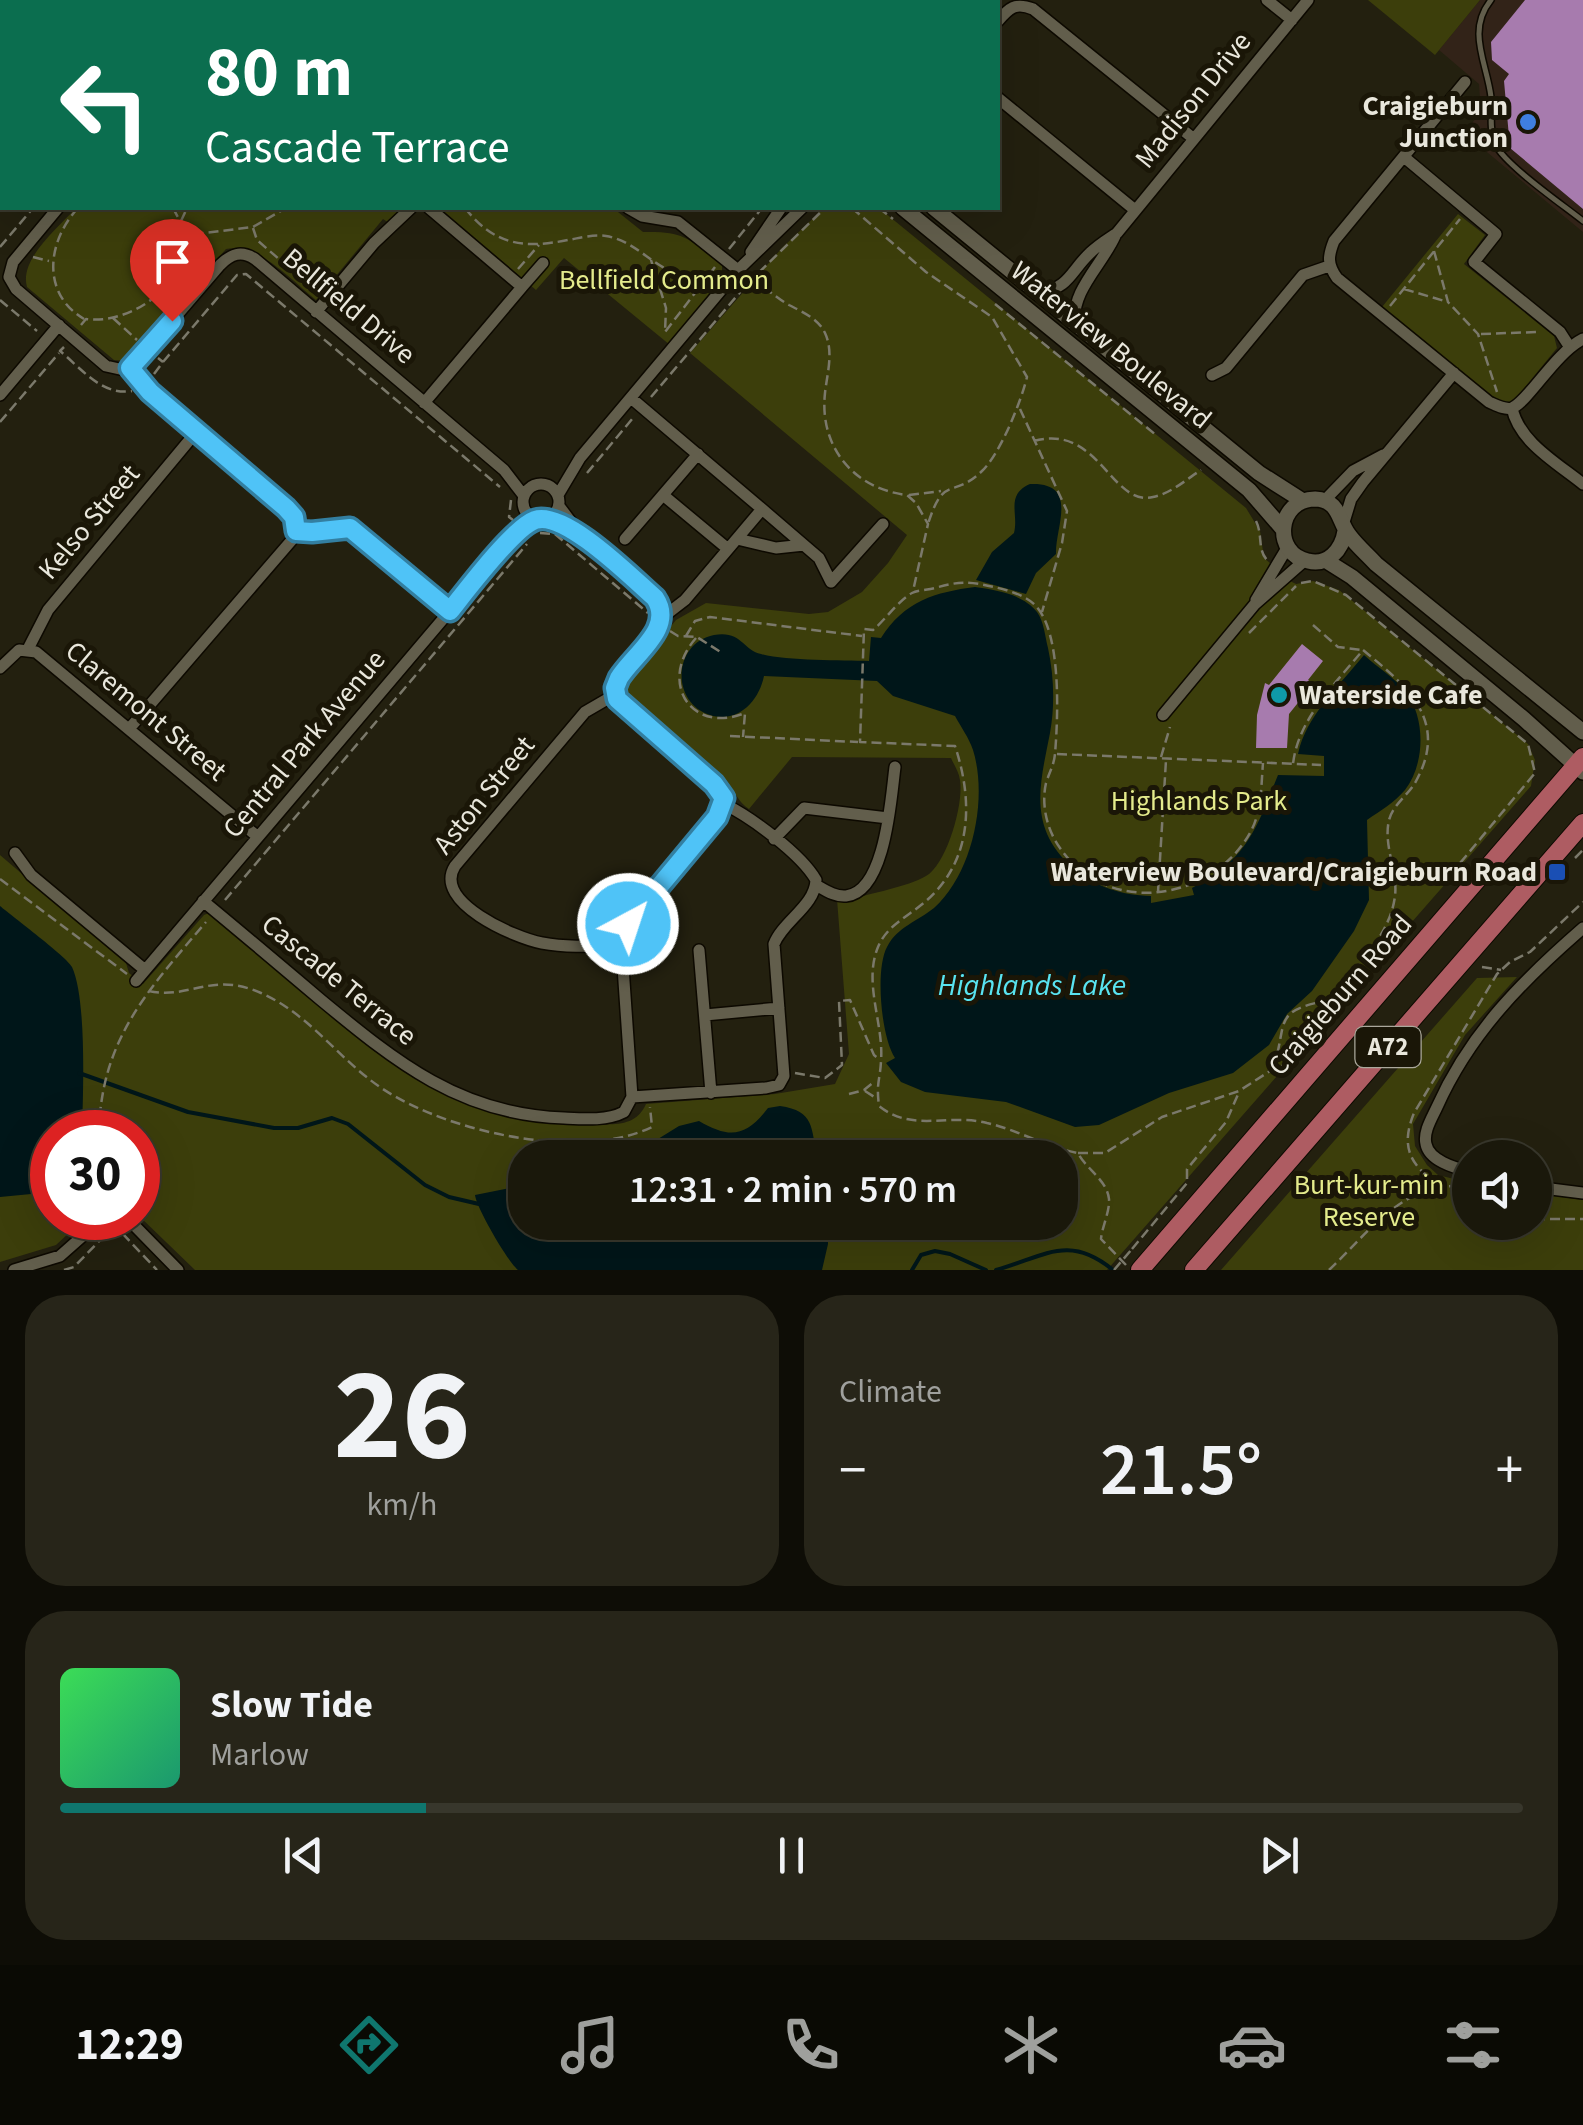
<!DOCTYPE html>
<meta charset="utf-8">
<style>
:root{--surface:#1a180b;--page:#272519;--text:#f1f3f6;--muted:#9fa09d;--line:#38372c;--accent:#0f766e}
body{margin:0;font-family:"Source Sans 3",sans-serif;background:var(--page);color:var(--text);height:100vh;display:flex;flex-direction:column;font-size:38px;white-space:nowrap}
*{box-sizing:border-box;margin:0}
p{font-size:32px;color:var(--muted)}
.icon{flex:none;width:55px;height:55px;fill:none;stroke:currentColor;stroke-width:2;stroke-linecap:round;stroke-linejoin:round}
.map{position:relative;height:1270px;overflow:hidden}
.sheet{display:flex;flex-direction:column;gap:25px;padding:25px;background:#0e0d06;flex:1}
.sheet>*{flex:none}
.banner{position:absolute;left:0px;top:0px;width:1000px;height:210px;box-shadow:0 10px 40px #0002,0 0 0 2px var(--line);background:#0b6e4f;color:#fff;overflow:hidden}
.buttons{position:absolute;left:1452px;top:1140px;display:grid;gap:20px}
.buttons a{display:grid;place-items:center;width:100px;height:100px;border-radius:50%;background:var(--surface);box-shadow:0 10px 40px #0002,0 0 0 2px var(--line);font-size:50px}
.speed{position:absolute;left:30px;top:1110px;display:flex;gap:20px;font-size:50px;font-weight:700;text-align:center}
.speed>*{display:grid;place-content:center;width:130px;height:130px;border-radius:50%;background:var(--surface);box-shadow:0 10px 40px #0002,0 0 0 2px var(--line);line-height:1}
.speed .limit{border:15px solid #d22;background:#fff;color:#111}
.pin{position:absolute;display:grid;place-items:center;width:85px;height:85px;color:#fff;margin:-102px -42px;border-radius:50% 50% 50% 0;rotate:-45deg;box-shadow:0 0 10px #0007}
.pin .icon{rotate:45deg}
.me{position:absolute;width:110px;margin:-55px;rotate:40deg;stroke-linejoin:round;filter:drop-shadow(0 0 8px #0008)}
.turn{display:flex;align-items:center;gap:35px;height:210px;padding:0 40px;font-size:45px}
.turn .icon{width:130px;height:130px;stroke-width:2.5}
.turn b{display:block;font-size:70px;line-height:85px}
.big{font-size:75px;font-weight:600;line-height:1.1}
.sheet .widget{flex:1;display:flex;flex-direction:column;justify-content:center;gap:15px;min-width:0;padding:0 35px;border-radius:40px;background:var(--page)}
.sheet .dial{align-items:center;gap:0}
.dial b{font-size:130px;line-height:1}
.song{display:flex;align-items:center;gap:30px}
.cover{width:120px;height:120px;border-radius:15px;background:linear-gradient(135deg,hsl(130 70% 55%),hsl(160 70% 35%))}
.played{height:10px;border-radius:5px;background:linear-gradient(90deg,var(--accent) 25%,var(--line) 25%)}
.keys{display:flex;justify-content:space-around;direction:ltr}
.heat{display:flex;justify-content:space-between;align-items:center;font-size:55px;direction:ltr}
.sheet .tiles{flex:1;display:grid;gap:25px;grid-template-columns:1fr 1fr}
.widget:last-child{grid-column:span 2}
.trip{position:absolute;left:508px;top:1140px;width:570px;height:100px;border-radius:40px;background:var(--surface);box-shadow:0 10px 40px #0002,0 0 0 2px var(--line);font-weight:600;line-height:100px;text-align:center}
.dock{display:flex;height:160px;justify-content:space-around;align-items:center;background:#0a0a04;color:var(--muted)}
.dock .icon{width:70px;height:70px}
.dock .current{color:var(--accent)}
.dock b{font-size:45px;color:var(--text)}
.map>svg:first-child{display:block}
</style>
<div class="map">
<svg width="1583" height="1270" viewBox="0 0 1583 1270">
<rect width="100%" height="100%" fill="#23200f"/>
<!-- commercial -->
<path fill="#322318" d="M1480,0h103v232l-119,-99 17,-21 -2,-28 -40,-34z"/>
<!-- green -->
<path fill="#3c3e0b" fill-rule="evenodd" d="M1368,0h112l-45,55z
M76,208h327l-14,15 -6,-4 -67,81c-25,-20 -57,-57 -90,-51l-100,112 -12,-1 -87,-73c-8,-28 31,-59 49,-79z
M440,208h173l30,24c43,-1 46,7 79,33v16l-52,64 -106,-87 -28,32z
M824,208h55l367,300 14,23 4,27 28,24 4,2 17,-3 26,9 189,154 7,16 -4,26 -424,484h-912l-57,-55v-83h-86v86h33l-29,27 -56,17v-407l126,108 3,10 14,11 61,-69 5,-2c123,93 206,215 377,211 24,0 49,5 60,-20l129,-10 60,-10 14,-30 -12,-155 12,1c22,-7 58,-13 77,-24 21,-12 38,-73 34,-96 -1,-8 -6,-15 -9,-22l-159,-1 -43,52c-11,-7 -12,-15 -20,-24 -29,-32 -82,-56 -103,-93l5,-17 45,-55 30,-17 103,11 19,-2 34,-20 26,-29 19,-28 -217,-182 92,-105zM525,1158h535v64h-535z
M1458,214l27,21 -21,29 90,72 3,12 -45,55 -15,-3 -115,-93z
M1517,977l-52,58 -52,89 2,22 12,19 11,10 32,8v39h65v-29l48,7v70h-362l256,-292z"/>
<!-- water -->
<path fill="#001619" d="M1030,484c50,-2 25,43 26,70l-20,19 -10,21 -50,-14 16,-28 22,-19c5,-20 -9,-38 16,-49z
M975,587c21,3 48,7 62,25 7,9 8,25 11,36 6,28 7,57 2,85 -10,51 -23,95 23,135 23,19 48,27 78,28v7l43,-8 -2,-7c55,-29 64,-58 86,-113l46,1v-20l-26,-2c8,-38 41,-68 66,-99 13,12 31,23 42,37 20,27 19,72 -1,98 -10,12 -25,21 -38,30l2,80 -15,31 -42,60 -25,23 -18,31 -36,28 -64,20 -70,32 -24,2 -69,-25 -81,-10 -24,-10 -15,-19 9,-5c-14,-21 -20,-89 -8,-111 10,-20 31,-26 47,-39 39,-35 54,-110 39,-158 -4,-12 -12,-23 -18,-34l-62,-20 -16,-15 -113,-5c-5,25 -26,48 -54,39 -40,-13 -37,-72 4,-80 27,-5 29,15 47,19 26,7 80,6 108,7l2,-24 10,1c23,-37 55,-46 94,-51z
M0,906c13,11 67,51 72,61 15,33 11,127 10,165h-30v60l-52,5z
M780,1106c35,5 31,22 37,51h-227l55,-10 34,-21 20,-5c31,18 47,16 69,-13z
M525,1185v37l303,1v21l-6,26h-304c-10,-8 -42,-63 -43,-75z"/>
<g fill="none" stroke-linecap="round" stroke-linejoin="round">
<!-- stream -->
<path stroke="#001619" stroke-width="4" d="M79,1073l109,39 86,16h24l34,-10 16,6 77,61 24,12 30,7
M912,1270l9,-15 14,-4 15,3 36,16
M996,1270c48,-13 72,-37 117,0"/>
</g>
<!-- building -->
<path fill="#a77bae" d="M1525,0h58v209l-73,-61 -6,-67 5,-7 -17,-14 -1,-18z
M1302,644l21,17 -15,19 5,4 -24,30 -2,34h-31l1,-33 8,-32 4,2z"/>
<g fill="none" stroke-linecap="round" stroke-linejoin="round">
<defs>
<path id="lane" d="M1491,0c-25,31 -4,63 0,97 1,14 -2,35 4,47 10,21 68,61 88,77"/>
<path id="street" d="M226,0l3,2
M614,0l3,2
M1267,0l25,20
M340,2l2,-2
M560,2l3,-2
M998,21c11,-13 17,-19 35,-12l161,130
M0,28l2,2
M1465,82l-131,159c-6,15 -7,23 3,37l152,124c7,3 15,8 23,6 16,-6 43,-55 71,-69
M998,98l137,112
M0,144l2,-3
M1404,157l92,77 -22,28 86,70 9,14
M58,208l-45,54 -4,15 7,12 90,77 18,4 12,-7 84,-98c11,-11 21,-15 35,-6l249,211 20,26
M628,208l14,8 36,6 60,48
M751,252l30,-44
M522,287l21,-24
M1040,293c30,-6 30,-21 50,-40 8,-8 18,-14 27,-20l191,-233
M316,312l58,-69 37,-35
M1075,323c-4,-32 27,-58 40,-87
M1212,375l14,-7 77,-93 26,-9
M0,395l59,-70
M631,398l131,111
M424,403l98,-116 -93,-79
M1512,408c7,34 45,55 71,76
M523 502a18 18 0 1 1 36 0a18 18 0 1 1-36 0Z
M558,495l22,-37 158,-188 64,-62
M663,495l65,54
M1324,501l29,-30 30,-16
M1344,522l7,-23 12,-17 91,-109
M296,531l16,1 38,-4 100,83
M625,539l73,-85
M737,539l39,9 28,-3
M1256,600l31,-52
M663,617l22,-17 77,-91 57,49 12,24 52,-58
M28,649l20,-39 149,-179
M0,668l19,-18 17,2 222,185
M616,694l-31,18 -130,154c-23,36 60,72 87,77 26,5 52,3 78,2
M1163,715l92,-111 49,-43
M129,729l162,-188c8,-13 6,-22 -5,-33l-136,-116 -20,-25
M774,839l30,-31 84,10
M15,853l16,22 114,95
M816,885c9,5 19,12 30,11 40,-4 45,-100 49,-129
M203,901c40,33 79,66 118,99 75,62 140,115 243,118 19,1 43,3 60,-6l8,-15 -11,-159 10,-19 86,-102 7,-19 -10,-15 -97,-84 -2,-11 4,-11c16,-24 56,-49 36,-79l-75,-64 -21,-28
M699,950l12,143
M136,981l374,-441 25,-20
M705,1015l74,-7
M632,1097l134,-9 13,-3 5,-9 -10,-132c9,-23 41,-38 42,-64 -15,-26 -65,-63 -92,-76
M1470,1172c-14,-4 -41,-11 -44,-28 -3,-12 6,-26 11,-37 33,-74 85,-126 146,-179
M1535,1187l48,6
M127,1218l51,52
M14,1270l46,-14 43,-38"/>
<path id="secondary" d="M669,0l3,2
M965,2l2,-2
M903,208l346,282 33,38
M934,208l325,265 44,28
M1345,531c-3,19 -17,35 -37,30 -36,-7 -31,-62 7,-62 25,1 23,22 34,36 8,11 18,19 27,29l207,168
M1325,560l27,17 172,142 59,53"/>
<path id="primary" d="M1140,1270l443,-513
M1194,1270l389,-447"/>
</defs>
<!-- lane casing -->
<use href="#lane" stroke="#0d0900" stroke-width="8"/>
<!-- street casing -->
<use href="#street" stroke="#0d0900" stroke-width="14"/>
<!-- secondary casing -->
<use href="#secondary" stroke="#0d0900" stroke-width="18"/>
<!-- primary casing -->
<use href="#primary" stroke="#0d0900" stroke-width="20"/>
<!-- path -->
<path stroke="#7b796b" stroke-width="2.5" stroke-dasharray="10 5" stroke-linecap="butt" d="M644,0l3,2
M695,0l3,2
M319,2l2,-2
M809,2l2,-2
M933,2l2,-2
M78,208c-30,32 -38,85 6,111
M173,208l8,15v11
M465,208c29,37 58,41 103,32 12,-2 25,-6 38,-4 24,4 40,22 60,33 14,8 28,11 41,21
M852,208l74,64 66,45 35,60c-6,25 -27,77 -45,94 -30,29 -38,2 -54,53
M879,208l14,11
M181,221l6,-13
M253,228l4,12 60,52
M0,247l33,-39
M729,249l33,-41
M1434,251l14,51 30,32 19,58
M33,257l16,4
M651,260l15,48 -1,24 50,-65
M518,269l21,-24
M749,284c18,2 24,12 40,21 13,7 29,13 36,28 9,19 2,41 0,60 -6,54 29,96 82,102l9,8 12,21 -15,67
M1404,289l44,13
M0,300l37,31
M995,304l161,131
M1390,306l70,-87
M113,318l24,22
M81,325l5,-6c44,6 104,-34 94,-83l73,-9 33,-19
M1481,334l57,-2
M64,347l-4,4c22,18 42,45 72,40
M163,362l74,-87 9,-1 254,213
M154,374l9,-12 -5,-4
M651,397l96,-113 78,-76
M1020,409l47,102 -5,32 -20,69
M0,422l59,-69
M1034,441c65,-18 77,66 119,56 17,-3 34,-18 48,-27
M587,473l46,-55
M909,495l32,-4
M511,500l-2,17 4,3
M1256,521c7,14 1,28 11,39
M540,533l15,1 5,-5
M555,534l93,79
M1301,583l12,-2 33,14 182,149 7,29 -79,95 -13,7 -49,2
M1313,625l25,22 24,3
M670,631l8,5 19,1 25,16
M1249,633l47,-47
M686,636l9,-15 15,-4 152,19
M696,638c-38,43 -6,97 49,75l-2,24
M730,736l128,6
M1057,754l264,11
M1161,757l9,-30
M1575,858l8,-8
M0,879l127,95
M1158,892l8,-132
M225,900l302,-356
M1482,967l19,3
M149,991c40,9 62,-20 112,2 45,20 71,57 108,86 64,51 208,84 283,48l-2,-20
M1273,1068c16,-46 -3,-57 57,-68
M795,1073l30,5 17,-13 -3,-64 11,-1 24,55 6,5
M865,1091l14,9
M849,1094l15,-4 10,-8
M99,1132c2,-93 50,-143 107,-210
M1078,1153h27l57,-36 77,-26 31,-20 19,-8c16,-20 30,-41 44,-63 21,-33 57,-63 62,-104 3,-25 -12,-50 -6,-76 4,-15 18,-24 26,-37 35,-62 -7,-96 -52,-133 -28,34 -65,69 -70,114
M1440,1185c-30,-19 -40,-38 -26,-72l83,-139 13,-12 20,-10 53,-50
M1535,1219h48
M1132,1249l55,-66v-14l39,-47 13,-30
M1126,1265l-25,-26c1,-12 9,-28 8,-40 -2,-19 -23,-30 -31,-46 -32,-6 -60,-23 -91,-30 -40,-10 -74,10 -108,-17 -3,-24 1,-25 2,-45 3,-37 -18,-78 -3,-114 9,-22 31,-31 48,-46 47,-41 47,-101 29,-155l-95,-4 4,-113 9,1c13,-11 25,-29 39,-37 6,-3 16,-3 23,-5 25,-7 33,-7 59,-1 13,3 31,8 41,18 27,27 23,113 20,149 -1,11 -6,19 -9,29 -5,22 1,47 14,65 48,70 154,53 191,-17 11,-21 10,-45 12,-68
M64,1270l10,-3 35,-36 12,1 36,38
M1329,1270c40,-38 80,-95 141,-82"/>
<!-- lane -->
<use href="#lane" stroke="#625e4c" stroke-width="5"/>
<!-- street -->
<use href="#street" stroke="#625e4c" stroke-width="11"/>
<!-- secondary -->
<use href="#secondary" stroke="#625e4c" stroke-width="15"/>
<!-- primary -->
<use href="#primary" stroke="#ae5c62" stroke-width="18"/>
<!-- path-bridge -->
<path stroke="#7b796b" stroke-width="2.5" stroke-dasharray="10 5" stroke-linecap="butt" d="M1114,1270l18,-21"/>
</g>
<g fill="none" stroke-linecap="round" stroke-linejoin="round">
<defs>
<path id="route" d="M172,321l-42,47 20,24 136,116 8,9 2,14 16,1 38,-4 100,83c16,-20 63,-83 85,-91 30,-10 97,58 120,78 20,30 -20,55 -36,80l-4,10 2,11 97,85 10,14 -7,19 -89,107"/>
</defs>
<!-- route casing -->
<use href="#route" stroke="#337fa1" stroke-width="25"/>
<!-- route -->
<use href="#route" stroke="#4fc3f7" stroke-width="18"/>
</g>
<!-- markers -->
<circle fill="#3f7fe0" stroke="#1a1607" stroke-width="4" cx="1528" cy="122" r="10"/>
<circle fill="#0f9aa8" stroke="#1a1607" stroke-width="4" cx="1279" cy="695" r="10"/>
<rect fill="#1a4fb4" stroke="#1a1607" stroke-width="4" x="1547" y="862" width="20" height="20" rx="5"/>
<g text-anchor="middle" dominant-baseline="central" stroke-width="10" stroke-linejoin="round" paint-order="stroke">
<!-- shield labels -->
<rect fill="#1a1607" stroke="#aba89c" stroke-width="2.5" x="1355.5" y="1027" width="65" height="40" rx="8"/>
<g font-size="25" font-weight="bold" fill="#e9e7dc">
<text x="1388" y="1047">A72</text>
</g>
<!-- street labels -->
<g font-size="28" fill="#e9e7dc" stroke="#1a1607">
<text transform="translate(1193 100) rotate(-51)">Madison Drive</text>
<text transform="translate(349 306) rotate(40)">Bellfield Drive</text>
<text transform="translate(1111 345) rotate(39)">Waterview Boulevard</text>
<text transform="translate(89 522) rotate(-50)">Kelso Street</text>
<text transform="translate(146 711) rotate(40)">Claremont Street</text>
<text transform="translate(304 744) rotate(-50)">Central Park Avenue</text>
<text transform="translate(484 795) rotate(-51)">Aston Street</text>
<text transform="translate(339 980) rotate(39)">Cascade Terrace</text>
<text transform="translate(1340 995) rotate(-49)">Craigieburn Road</text>
</g>
<!-- poi labels -->
<g font-size="28" font-weight="bold" fill="#e9e7dc" stroke="#1a1607" text-anchor="end">
<text x="1508" y="106">Craigieburn<tspan x="1508" dy="32">Junction</tspan></text>
<text x="1299" y="695" text-anchor="start">Waterside Cafe</text>
<text x="1537" y="872">Waterview Boulevard/Craigieburn Road</text>
</g>
<!-- park labels -->
<g font-size="28" fill="#e4eb8c" stroke="#1a1607">
<text x="664" y="280">Bellfield Common</text>
<text x="1199" y="801">Highlands Park</text>
<text x="1369" y="1185">Burt-kur-min<tspan x="1369" dy="32">Reserve</tspan></text>
</g>
<!-- water labels -->
<g font-size="30" font-style="italic" fill="#59e4f1" stroke="#1a1607">
<text x="1032" y="985">Highlands Lake</text>
</g>
</g>
</svg>
<div class="buttons">
<a><svg class="icon" aria-label="sound" viewBox="0 0 24 24"><path d="M4 9h4l5-4v14l-5-4H4zM17 9q2 3 0 6"/></svg></a>
</div>
<div class="speed"><div class="limit">30</div></div>
<div class="pin" style="left:172px;top:321px;background:#d93025"><svg class="icon" aria-label="arrive" viewBox="0 0 24 24"><path d="M6 21V4h12l-3 4 3 4H6"/></svg></div>
<svg class="me" style="left:628px;top:924px" viewBox="-20 -20 40 40"><circle r="17" fill="#4fc3f7" stroke="#fff" stroke-width="3"/><path d="M0-11L8 9 0 5-8 9z" fill="#fff"/></svg>
<div class="trip">12:31 · 2 min · 570 m</div>
<div class="banner">
<div class="turn"><svg class="icon" aria-label="left" viewBox="0 0 24 24"><path d="M17 20v-9H6M10 6l-5 5 5 5"/></svg><div><b>80 m</b>Cascade Terrace</div></div>
</div>
</div>
<section class="sheet">
<div class="tiles">
<div class="widget dial"><b>26</b><p>km/h</p></div>
<div class="widget"><p>Climate</p>
<div class="heat"><a>−</a><b class="big">21.5°</b><a>+</a></div>
</div>
<div class="widget">
<div class="song"><i class="cover"></i><div><b>Slow Tide</b><p>Marlow</p></div></div>
<div class="played"></div>
<div class="keys"><svg class="icon" aria-label="previous" viewBox="0 0 24 24"><path d="M18 5L8 12l10 7zM5 5v14"/></svg><svg class="icon" aria-label="pause" viewBox="0 0 24 24"><path d="M8 5v14M16 5v14"/></svg><svg class="icon" aria-label="next" viewBox="0 0 24 24"><path d="M6 5l10 7-10 7zM19 5v14"/></svg></div>
</div>
</div>
</section>
<nav class="dock">
<b>12:29</b>
<svg class="icon current" aria-label="directions" viewBox="0 0 24 24"><path d="M12 3l9 9-9 9-9-9zM9 14v-3h6M13 9l2 2-2 2"/></svg>
<svg class="icon" aria-label="music" viewBox="0 0 24 24"><path d="M9 18V5l10-2v13"/><circle cx="6" cy="18" r="3"/><circle cx="16" cy="16" r="3"/></svg>
<svg class="icon" aria-label="phone" viewBox="0 0 24 24"><path d="M5 4h4l2 5-3 2q2 4 5 5l2-3 5 2v4C11 20 4 13 5 4z"/></svg>
<svg class="icon" aria-label="climate" viewBox="0 0 24 24"><path d="M12 3v18M4 7l16 10M4 17L20 7"/></svg>
<svg class="icon" aria-label="car" viewBox="0 0 24 24"><path d="M5 17H2v-5l4-1 3-4h7l3 4 3 1v5h-3M9 17h6M6 11h13"/><circle cx="7" cy="17" r="2"/><circle cx="17" cy="17" r="2"/></svg>
<svg class="icon" aria-label="filters" viewBox="0 0 24 24"><path d="M4 7h16M4 17h16"/><circle cx="9" cy="7" r="2"/><circle cx="15" cy="17" r="2"/></svg>
</nav>
